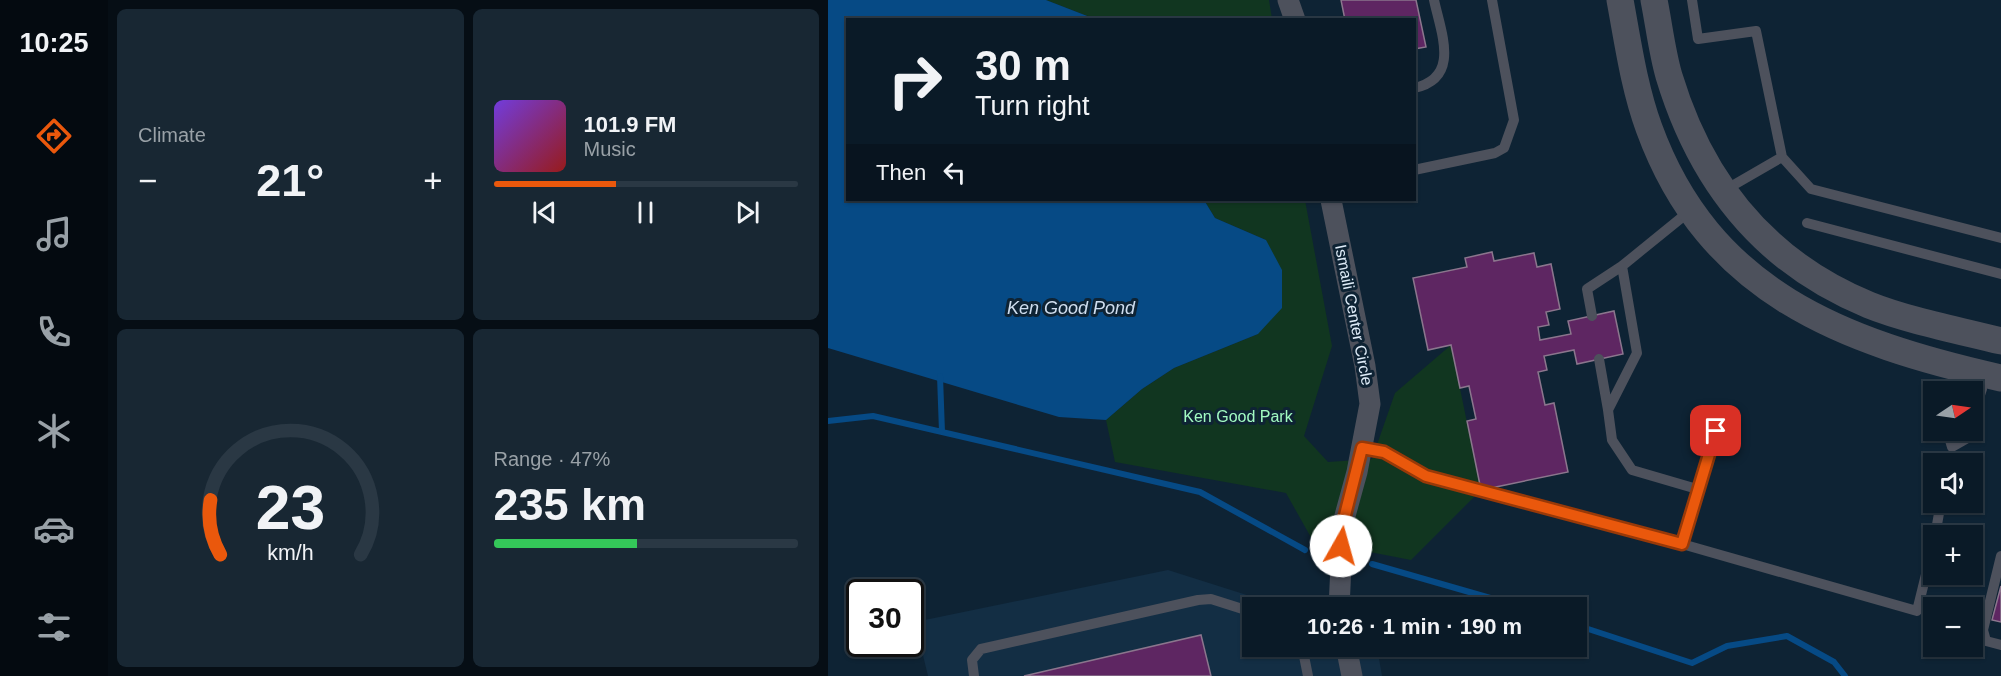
<!DOCTYPE html>
<meta charset="utf-8">
<style>
:root{--surface:#0a1a27;--page:#182733;--text:#f1f3f6;--muted:#99a1a7;--line:#2a3844;--accent:#ea580c}
body{margin:0;font-family:Helvetica,sans-serif;background:var(--page);color:var(--text);height:100vh;display:flex;flex-direction:column;font-size:22px;white-space:nowrap}
*{box-sizing:border-box;margin:0}
p{font-size:20px;color:var(--muted)}
.icon{flex:none;width:33px;height:33px;fill:none;stroke:currentColor;stroke-width:2;stroke-linecap:round;stroke-linejoin:round}
.map{position:relative;flex:1;overflow:hidden}
.drawer{display:flex;flex-direction:column;gap:9px;padding:9px;background:#060e15;width:720px}
.drawer>*{flex:none}
.guide{position:absolute;left:18px;top:18px;width:570px;height:183px;border-radius:0px;box-shadow:0 2px 4px #0004,0 0 0 2px var(--line);background:#0a1a27;color:var(--text);overflow:hidden}
.needle{width:39px;rotate:77deg}
.fabs{position:absolute;left:1095px;top:381px;display:grid;gap:12px}
.fabs a{display:grid;place-items:center;width:60px;height:60px;border-radius:0px;background:var(--surface);box-shadow:0 2px 4px #0004,0 0 0 2px var(--line);font-size:30px}
.speed{position:absolute;left:18px;top:579px;display:flex;gap:12px;font-size:30px;font-weight:700;text-align:center}
.speed>*{display:grid;place-content:center;width:78px;height:78px;border-radius:50%;background:var(--surface);box-shadow:0 2px 4px #0004,0 0 0 2px var(--line);line-height:1}
.speed .limit{border:3px solid #111;border-radius:9px;background:#fff;color:#111}
.pin{position:absolute;display:grid;place-items:center;width:51px;height:51px;color:#fff;margin:-26px;border-radius:12px;box-shadow:0 3px 9px #0006}
.me{position:absolute;width:66px;margin:-33px;rotate:7deg;stroke-linejoin:round;filter:drop-shadow(0 0 4px #0008)}
.turn{display:flex;align-items:center;gap:21px;height:126px;padding:0 30px;font-size:27px}
.turn .icon{width:78px;height:78px;stroke-width:2.5}
.turn b{display:block;font-size:42px;line-height:51px}
.then{display:flex;align-items:center;height:57px;padding:0 30px;background:#0003;gap:12px;font-size:22px}
.big{font-size:45px;font-weight:600;line-height:1.1}
.drawer .tile{flex:1;display:flex;flex-direction:column;justify-content:center;gap:9px;min-width:0;padding:0 21px;border-radius:9px;background:var(--page)}
.drawer .dial{align-items:center;gap:0}
.dial svg{height:156px;overflow:visible;fill:none;stroke:var(--line);stroke-width:7;stroke-linecap:round;text-anchor:middle}
.dial text{fill:var(--text);stroke:none}
.song{display:flex;align-items:center;gap:18px}
.cover{width:72px;height:72px;border-radius:9px;background:linear-gradient(135deg,hsl(260 70% 55%),hsl(0 70% 35%))}
.played{height:6px;border-radius:3px;background:linear-gradient(90deg,var(--accent) 40%,var(--line) 40%)}
.keys{display:flex;justify-content:space-around;direction:ltr}
.heat{display:flex;justify-content:space-between;align-items:center;font-size:33px;direction:ltr}
.charge{height:9px;border-radius:4px;background:linear-gradient(90deg,#34c759 47%,var(--line) 0)}
.drawer .tiles{flex:1;display:grid;gap:9px;grid-template-columns:repeat(2,1fr)}
.trip{position:absolute;left:414px;top:597px;width:345px;height:60px;border-radius:0px;background:var(--surface);box-shadow:0 2px 4px #0004,0 0 0 2px var(--line);font-weight:600;line-height:60px;text-align:center}
main{display:flex;flex:1;min-height:0}
.menu{display:flex;flex-direction:column;width:108px;justify-content:space-around;align-items:center;background:#040a10;color:var(--muted)}
.menu .icon{width:42px;height:42px}
.menu .selected{color:var(--accent)}
.menu b{font-size:27px;color:var(--text)}
.map>svg:first-child{display:block}
</style>
<main>
<nav class="menu">
<b>10:25</b>
<svg class="icon selected" aria-label="directions" viewBox="0 0 24 24"><path d="M12 3l9 9-9 9-9-9zM9 14v-3h6M13 9l2 2-2 2"/></svg>
<svg class="icon" aria-label="music" viewBox="0 0 24 24"><path d="M9 18V5l10-2v13"/><circle cx="6" cy="18" r="3"/><circle cx="16" cy="16" r="3"/></svg>
<svg class="icon" aria-label="phone" viewBox="0 0 24 24"><path d="M5 4h4l2 5-3 2q2 4 5 5l2-3 5 2v4C11 20 4 13 5 4z"/></svg>
<svg class="icon" aria-label="climate" viewBox="0 0 24 24"><path d="M12 3v18M4 7l16 10M4 17L20 7"/></svg>
<svg class="icon" aria-label="car" viewBox="0 0 24 24"><path d="M5 17H2v-5l4-1 3-4h7l3 4 3 1v5h-3M9 17h6M6 11h13"/><circle cx="7" cy="17" r="2"/><circle cx="17" cy="17" r="2"/></svg>
<svg class="icon" aria-label="filters" viewBox="0 0 24 24"><path d="M4 7h16M4 17h16"/><circle cx="9" cy="7" r="2"/><circle cx="15" cy="17" r="2"/></svg>
</nav>
<section class="drawer">
<div class="tiles">
<div class="tile"><p>Climate</p>
<div class="heat"><a>−</a><b class="big">21°</b><a>+</a></div>
</div>
<div class="tile">
<div class="song"><i class="cover"></i><div><b>101.9 FM</b><p>Music</p></div></div>
<div class="played"></div>
<div class="keys"><svg class="icon" aria-label="previous" viewBox="0 0 24 24"><path d="M18 5L8 12l10 7zM5 5v14"/></svg><svg class="icon" aria-label="pause" viewBox="0 0 24 24"><path d="M8 5v14M16 5v14"/></svg><svg class="icon" aria-label="next" viewBox="0 0 24 24"><path d="M6 5l10 7-10 7zM19 5v14"/></svg></div>
</div>
<div class="tile dial"><svg viewBox="0 0 100 80">
<path d="M14 69A42 42 0 1 1 86 69"/>
<path d="M14 69A42 42 0 0 1 9 41" stroke="#ea580c"/>
<text x="50" y="56" font-size="32" font-weight="700">23</text>
<text x="50" y="72" font-size="11">km/h</text>
</svg></div>
<div class="tile"><p>Range · 47%</p><b class="big">235 km</b><div class="charge"></div></div>
</div>
</section>
<div class="map">
<svg width="1173" height="676" viewBox="0 0 1173 676">
<rect width="100%" height="100%" fill="#0e2334"/>
<!-- built -->
<path fill="#132e44" d="M340,570l117,37 -33,1v38l125,1 5,29h-454l-13,-54z"/>
<!-- green -->
<path fill="#113620" d="M218,0h223l3,19h-177z
M376,200h101l27,146 -28,90 24,26 44,-3 23,-66 56,-48 30,145 -70,70 -98,-19 -27,-48 -171,-31 -9,-42 36,-31 32,-21 84,-34 8,-94 -51,-22z"/>
<!-- water -->
<path fill="#064a85" d="M0,0h218l49,19 -247,1v180h356l11,18 51,22 16,30v38l-24,26 -84,34 -32,21 -36,31 -47,-3 -231,-69z"/>
<g fill="none" stroke-linecap="round" stroke-linejoin="round">
<!-- stream -->
<path stroke="#064a85" stroke-width="6" d="M112,376l2,56
M0,421l45,-5 327,76 105,58
M544,564l153,44
M748,625l116,38 35,-17 60,-10 47,26 11,14"/>
</g>
<!-- building -->
<path fill="#5e2662" stroke="#8b768d" stroke-width="1.5" d="M513,0h75l10,47 -12,2v-29h-69z
M664,252l2,9 40,-8 3,14 14,-3 9,45 -14,3 3,13 -11,2 2,13 31,-6 -3,-13 46,-10 9,43 -46,10 -3,-14 -30,6 3,14 -9,2 7,33 9,-2 14,69 -87,18 -14,-69 9,-2 -7,-33 -9,2 -9,-43 -23,5 -15,-72 54,-11 -2,-9z
M1173,586v36l-9,-2z
M373,635l10,41h-187z"/>
<g fill="none" stroke-linecap="round" stroke-linejoin="round">
<!-- service -->
<path stroke="#4d515c" stroke-width="10" d="M864,0l6,39 58,-8 26,126 -57,33
M586,88c47,-10 27,-55 20,-88
M954,157l29,32 190,49
M586,170l81,-17 9,-5 10,-28 -22,-120
M863,210l-69,56 15,87 -29,57 4,30 20,30 65,19
M979,223l194,51
M764,316l-5,-27 35,-23
M771,359l9,51
M1130,392l4,-11 15,-9 5,17 -10,30
M1119,430l5,17 14,-8 3,-9
M888,431l-34,113 235,67 17,-69
M534,448l22,4 42,24 256,68
M1107,536l6,-34
M1173,556l-18,74 3,11 15,4
M474,646l6,30
M146,676l-2,-16 9,-11 217,-49 13,-1 41,13"/>
<!-- minor -->
<path stroke="#4d515c" stroke-width="21" d="M460,0l7,20
M503,200l34,166 5,38 -13,68 -14,51 -4,85
M518,646l6,30"/>
<!-- tertiary -->
<path stroke="#4d515c" stroke-width="27" d="M792,0c8,43 14,87 29,128 60,165 194,214 352,250
M826,0c5,25 8,52 15,76 32,106 95,186 200,229 37,15 92,26 132,36"/>
</g>
<g fill="none" stroke-linecap="round" stroke-linejoin="round">
<defs>
<path id="route" d="M513,546l2,-23 19,-75 22,4 42,24 256,68 34,-113"/>
</defs>
<!-- route casing -->
<use href="#route" stroke="#983908" stroke-width="15"/>
<!-- route -->
<use href="#route" stroke="#ea580c" stroke-width="10"/>
</g>
<g text-anchor="middle" dominant-baseline="central" stroke-width="6" stroke-linejoin="round" paint-order="stroke">
<!-- street labels -->
<g font-size="16" fill="#dfecf8" stroke="#0e2334">
<text transform="translate(526 315) rotate(79)">Ismaili Center Circle</text>
</g>
<!-- park labels -->
<g font-size="16" fill="#a2fbc2" stroke="#0e2334">
<text x="410" y="416">Ken Good Park</text>
</g>
<!-- water labels -->
<g font-size="18" font-style="italic" fill="#cfdeef" stroke="#0e2334">
<text x="243" y="308">Ken Good Pond</text>
</g>
</g>
</svg>
<div class="fabs">
<a><svg class="needle" viewBox="-14 -14 28 28"><path d="M0-13l5 13h-10z" fill="#e53935"/><path d="M0 13l5-13h-10z" fill="#99a1a7"/></svg></a>
<a><svg class="icon" aria-label="sound" viewBox="0 0 24 24"><path d="M4 9h4l5-4v14l-5-4H4zM17 9q2 3 0 6"/></svg></a>
<a>+</a>
<a>−</a>
</div>
<div class="speed"><div class="limit">30</div></div>
<div class="pin" style="left:888px;top:431px;background:#d93025"><svg class="icon" aria-label="arrive" viewBox="0 0 24 24"><path d="M6 21V4h12l-3 4 3 4H6"/></svg></div>
<svg class="me" style="left:513px;top:546px" viewBox="-20 -20 40 40"><circle r="19" fill="#fff"/><path d="M0-13L10 11 0 6-10 11z" fill="#ea580c"/></svg>
<div class="trip">10:26 · 1 min · 190 m</div>
<div class="guide">
<div class="turn"><svg class="icon" aria-label="right" viewBox="0 0 24 24"><path d="M7 20v-9h11M14 6l5 5-5 5"/></svg><div><b>30 m</b>Turn right</div></div>
<div class="then">Then<svg class="icon" aria-label="left" viewBox="0 0 24 24"><path d="M17 20v-9H6M10 6l-5 5 5 5"/></svg></div>
</div>
</div>
</main>
